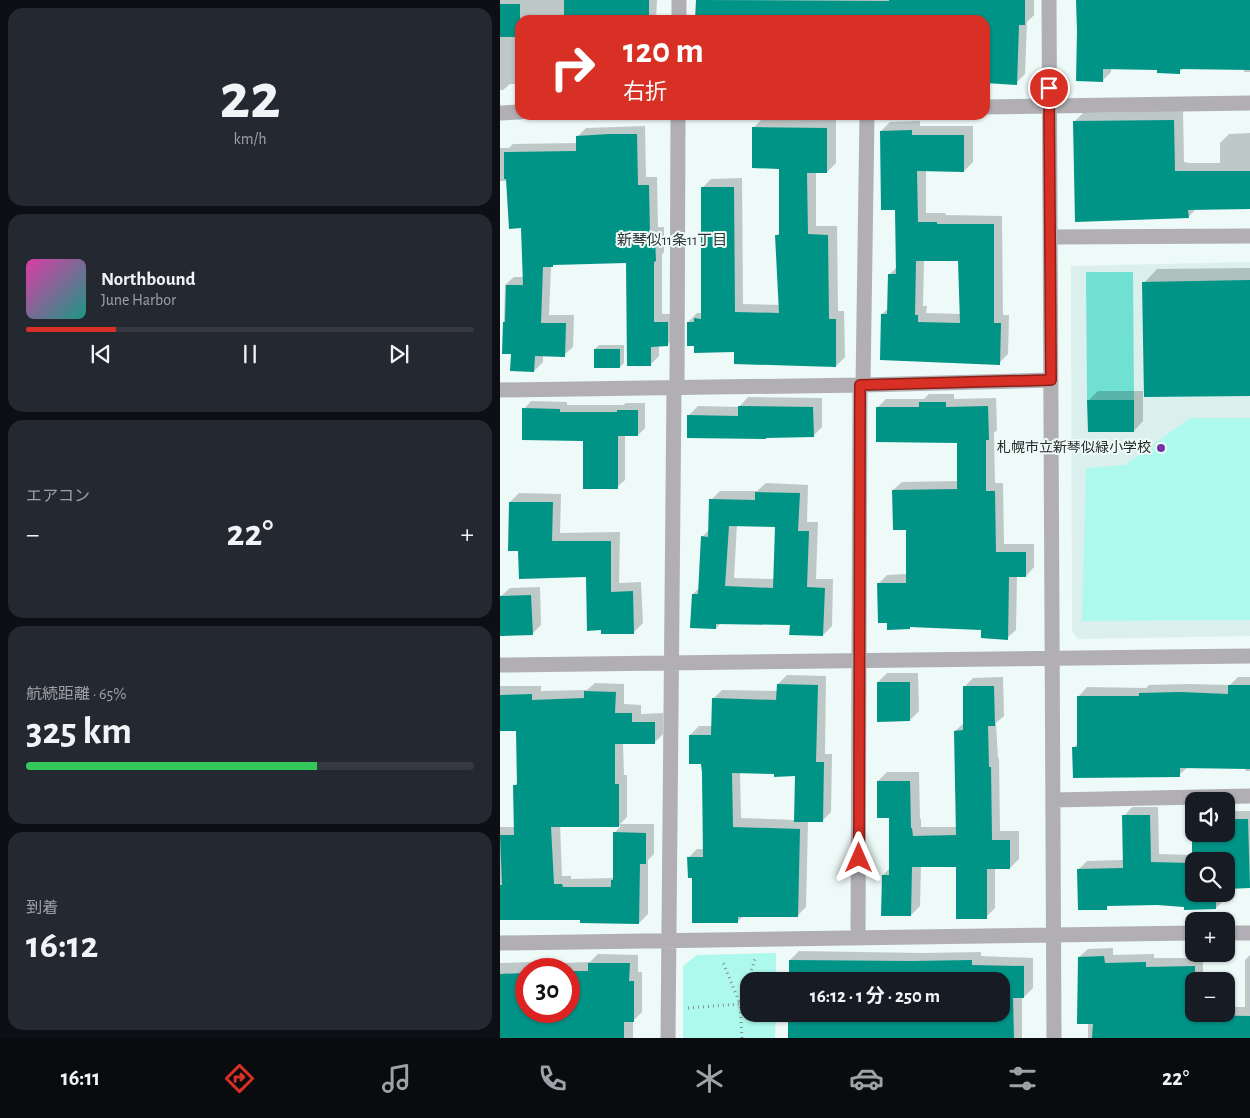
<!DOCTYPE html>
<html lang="ja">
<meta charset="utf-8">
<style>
:root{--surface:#171b24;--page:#242831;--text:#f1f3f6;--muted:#9ea1a6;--line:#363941;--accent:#d93025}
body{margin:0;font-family:"Alegreya Sans","Noto Sans JP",sans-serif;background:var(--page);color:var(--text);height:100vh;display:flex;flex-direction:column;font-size:19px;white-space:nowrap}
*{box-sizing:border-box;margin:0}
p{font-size:16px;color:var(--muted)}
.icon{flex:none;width:28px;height:28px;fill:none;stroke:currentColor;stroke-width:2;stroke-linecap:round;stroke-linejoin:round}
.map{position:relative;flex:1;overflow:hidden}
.details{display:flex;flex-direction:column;gap:8px;padding:8px;background:#0d0f14;width:500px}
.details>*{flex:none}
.hud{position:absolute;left:15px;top:15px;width:475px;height:105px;border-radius:15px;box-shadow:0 1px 4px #0004;background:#d93025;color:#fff;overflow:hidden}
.buttons{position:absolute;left:685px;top:792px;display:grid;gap:10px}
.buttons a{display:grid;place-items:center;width:50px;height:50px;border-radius:10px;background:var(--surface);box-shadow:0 1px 4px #0004;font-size:25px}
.speed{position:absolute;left:15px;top:958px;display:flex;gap:10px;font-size:25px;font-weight:700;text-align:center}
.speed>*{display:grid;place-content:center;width:65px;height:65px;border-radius:50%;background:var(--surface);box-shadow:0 1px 4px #0004;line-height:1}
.speed .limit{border:8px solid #d22;background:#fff;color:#111}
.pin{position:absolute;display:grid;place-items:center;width:42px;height:42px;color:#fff;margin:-21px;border:2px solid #fff;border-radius:50%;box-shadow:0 1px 5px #0007}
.me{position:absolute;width:55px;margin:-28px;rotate:0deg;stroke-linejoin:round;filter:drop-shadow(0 0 4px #0008)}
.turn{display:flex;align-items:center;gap:18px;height:105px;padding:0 25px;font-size:22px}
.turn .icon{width:65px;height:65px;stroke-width:2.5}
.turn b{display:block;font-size:35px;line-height:42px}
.big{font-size:38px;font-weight:700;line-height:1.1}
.details .tile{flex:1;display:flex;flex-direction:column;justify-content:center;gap:8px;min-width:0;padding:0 18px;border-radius:15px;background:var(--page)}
.details .dial{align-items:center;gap:0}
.dial b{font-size:65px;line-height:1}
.song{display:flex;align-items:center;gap:15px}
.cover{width:60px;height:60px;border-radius:8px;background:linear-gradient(135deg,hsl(320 70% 55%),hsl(170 70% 35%))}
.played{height:5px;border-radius:2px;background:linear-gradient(90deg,var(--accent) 20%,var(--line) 20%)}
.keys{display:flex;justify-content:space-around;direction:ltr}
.heat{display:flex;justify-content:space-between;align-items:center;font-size:28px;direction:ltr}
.charge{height:8px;border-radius:4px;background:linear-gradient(90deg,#34c759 65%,var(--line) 0)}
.trip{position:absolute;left:240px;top:972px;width:270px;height:50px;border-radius:15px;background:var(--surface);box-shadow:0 1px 4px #0004;font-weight:700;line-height:50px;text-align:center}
.dock{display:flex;height:80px;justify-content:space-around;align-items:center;background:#090b0e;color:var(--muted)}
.dock .icon{width:35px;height:35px}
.dock .selected{color:var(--accent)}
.dock b{font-size:22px;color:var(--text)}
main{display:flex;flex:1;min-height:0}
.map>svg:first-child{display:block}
</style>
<main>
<section class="details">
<div class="tile dial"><b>22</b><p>km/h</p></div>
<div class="tile">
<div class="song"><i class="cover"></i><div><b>Northbound</b><p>June Harbor</p></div></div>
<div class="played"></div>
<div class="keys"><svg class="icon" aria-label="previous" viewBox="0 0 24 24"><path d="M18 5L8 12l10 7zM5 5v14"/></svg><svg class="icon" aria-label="pause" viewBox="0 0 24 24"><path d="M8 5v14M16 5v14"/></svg><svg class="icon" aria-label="next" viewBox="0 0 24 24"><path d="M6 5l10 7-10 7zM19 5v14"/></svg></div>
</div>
<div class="tile"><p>エアコン</p>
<div class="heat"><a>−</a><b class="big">22°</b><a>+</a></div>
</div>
<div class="tile"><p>航続距離 · 65%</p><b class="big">325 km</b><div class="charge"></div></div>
<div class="tile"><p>到着</p><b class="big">16:12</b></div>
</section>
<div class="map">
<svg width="750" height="1038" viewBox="0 0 750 1038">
<rect width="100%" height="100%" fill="#eefaf8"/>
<!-- built -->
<path fill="#dbf0ed" d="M750,262v374l-172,3 -6,-8 -1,-365z"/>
<!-- green -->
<path fill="#aef9ee" d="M690,418h60v202l-168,1 4,-153 39,-3z
M276,953v28h-27v33h27l-1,24h-92v-72l14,-11z"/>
<!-- water -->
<path fill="#6fe0d2" d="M586,272h47l1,128h-47z"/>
<!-- shadow -->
<path fill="#0003" fill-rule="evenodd" d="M0,0h157l-1,20h-136v64h-10l-7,6h-3z
M197,0h337v15l-7,7 -2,52 -9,9 -31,-1v-62h-288z
M577,0h173v72h-6v-3l-60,-1 -5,4 -21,-3 -47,-1v4l-9,9z
M683,111l1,51 5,1h31v-20l9,-9 21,-1v75l-54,1 -8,8 -114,-95 9,-9z
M263,118l73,2v43l-9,9h-11v54h21l1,85h6l1,46 -9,9 -140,-21 -8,-23 9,-9h4l1,-125 9,-9 31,-1 1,126 37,1 -3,-70 3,-3v-64l-26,-41z
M420,121v5h53v36l-9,9 -38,-1v43h19l1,2 56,1 1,99h6l-1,39 -9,9 -117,-49 7,-6v-33l9,-9 -1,-58 -16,-77 9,-9zM459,259l2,55 -35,-1 1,-7h-4l1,-46z
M145,126l1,51h11l1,50h6v25l-2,2v60h14v23l-9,8h-8v11l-8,8 -23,-102 -73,1 -4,3 -2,49h25l-1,32 -9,8h-21v7l-9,9 -22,-18h-9l2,-68 9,-8h10l-2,-51 -15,-45h-7v-33h9l4,-4 64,-1v-6l9,-9z
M750,268v126l-106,-111 13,-14z
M99,345h25v18l-4,4 -25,-18z
M598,391h45v30l-9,10 -46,-30z
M429,394h25v5l42,-1 1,32 -3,3 1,50h8l1,61h30v23l-8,9h-9l-1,54 -9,8 -25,-9 -71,-3 -33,-42 9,-9 20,-1v-45l-14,-39 9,-8 56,-1v-39l-80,-35 8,-8h38z
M248,397l74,1v29l-9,9 -124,-21 9,-9 41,1z
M31,401l36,1v3h56l3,-2h19v25l-7,7h-13v45l-8,7 -33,-47 -60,-31z
M266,483l42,2 -1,37h11l-2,57h17l-1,47 -9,9 -32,-11 -70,-1 -5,5 -23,-34 6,-6 3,-51 8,-8 1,-29 9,-9h37zM237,524l40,1 -2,54 -41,-1z
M19,493l42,1 -1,39 60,-1 -1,51 22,-1 2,41 -9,9 -47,-56 -67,-26 -10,-48z
M40,587l1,38 -9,9 -32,-37 10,-9z
M387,673h31l1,38 -9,9 -32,-38z
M287,675l39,1 -1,78h7l-1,58 -9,9h-14l-2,86 -9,9h-54l-5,5 -45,-44 -5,-19 9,-9h7l-2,-87 -12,-27 9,-9h14v-27l9,-9 56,1v-7zM240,772l36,1 20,2 -1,45 -54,-2z
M503,677l1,39 -8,7 2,35h1l1,73h19v28l-9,9h-15v40l-9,9 -29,-52 -36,1 -1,40 -9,9 -28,-40 7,-7v-51l-12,-36 9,-9h32l1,47h1v8h36l-2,-96 9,-8v-36l9,-9z
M738,677h12v94h-4l-1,-3 -57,-1 -9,8 -106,-27 6,-6v-46l8,-9 59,1 3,-3 40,-1 41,1z
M95,683l29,1v20l17,1v9l22,-1v21l-9,9h-31l1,32h3v42l-7,7h34v30l-6,6v54l-9,9 -58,-4h-81v-92h15l-1,-41 4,-4 -1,-52h-17v-44h41v5l46,-1zM60,825l61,1 -7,7v45l-43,1v-3h-9z
M632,807h26l1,47 34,1 1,-29v8h32v-18l5,-5h19v76h-24v-26h-32v33h31v5l-9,9 -58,-4h-48l-4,4 -28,-38 9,-9 37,-1v-44z
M613,948v7l41,-1v4h49v23h-9v33h32v-7h19v-47l5,-5v83h-162v-16l-9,-65 9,-8z
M299,951l122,2 60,-1v4l52,2v30l-9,9h-2v41h-233l1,-24h211v-33h-211v-21z
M98,954l40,1v17h4v40l-9,9v17h-75l11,-27v-42h-11l5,-6 27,-1z
M33,962v7h-7v42l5,27h-31v-75z"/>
<!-- building -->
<path fill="#009487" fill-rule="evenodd" d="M64,0h85v20h-85z
M196,0l193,1v-1h136v25h-6l-2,60 -32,-2v-63h-290z
M576,0h174v70l-70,-1v5l-23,-1v-3l-54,-1v13l-27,-1 1,-50z
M0,4h20v33h-20z
M674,120l1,51h75v38l-62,1 1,8 -114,4 -2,-101z
M252,127l75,1v45h-20l1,61 20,1 1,84h7v48l-102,-3v-12l-40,1v-7h-7v-24h7v-4l7,1v-132h33l1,125 44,1 -4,-78h4v-66l-27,-1z
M412,130v5h52v37l-47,-1 1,51h19v2h57v99h7l-1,42 -120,-5 1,-46h6l1,-40h8l-1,-64h-14l-1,-79zM416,261h42l2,62 -42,-1v-7h-3z
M109,134h28l1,51h11l1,50h5l1,26 -2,1v60h14v24l-17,1v19h-24l-1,-103 -73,2v2h-10l-2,56h25l-1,34 -30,-1 -1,16 -24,-1 1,-17h-9l1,-32h2l1,-37h17l-2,-57 -12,1 -3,-50h-2v-27l72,-1v-15z
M750,280v116l-106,1 -2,-115z
M94,349h26v19h-26z
M587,400h47v32h-46z
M419,402h27v5l42,-1 1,34h-3v51h9l1,61h30v25h-17l-1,63 -27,-2v-8l-71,-3v2l-23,1v-7h-9l-1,-40h29v-53h-13l-1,-40 65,-1v-46l-81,-1v-35h43z
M238,406l75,1 1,30 -48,1v1l-79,-1v-23l51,1z
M22,408l38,1v3h57v-2h21v26h-20v53h-35v-48l-61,-1z
M255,492l45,1 -2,38h11l-2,56 18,1 -2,48 -34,-1 1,-10 -74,-1v5l-26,-1 2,-34h6l3,-58 7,1 1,-38 46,1zM229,526l46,1 -2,61 -48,-2z
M9,502h44l-1,39h59v51l22,-1 1,43h-33v-4l-14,1 -1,-54 -67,2 -1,-28h-10z
M31,595l2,40 -33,1v-40z
M377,682h33v39l-33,1z
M277,684l41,1 -2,77h8l-1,60h-29l1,-46 -21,1v-3l-42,-1 1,54 67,2 -2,88h-60v6h-46v-45h-4l-1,-21h16l-1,-84 -1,-9h-12v-29h22l1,-37 64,2z
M728,685h22v84l-70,-1v9l-107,1 -1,-31h5v-51h62v-3l41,-1 48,2z
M463,686h31l1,40h-7l1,41h2l1,73h18v29h-23v50h-31v-52h-44l-1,49h-30l1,-41h7v-57h-12v-37h33l1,47h1l1,8 43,-1 -2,-104 9,-1z
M84,691l32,1 -1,21h17v9h23v22h-40v40h4v43h-68l3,57h8l1,3h48v-7h2v-48l33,1v31h-6l-1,60 -59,-1v-3h-80v-35h2l-2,-50h14l-1,-50h4l-1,-54h-16v-36l32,-1v6l52,-2z
M622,815h28l1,47 41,1v-36h2v7h32v-15h22l2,69 -24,1v-28h-32v33h22v15l-32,1v-3l-27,-2 -50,1v4h-29l-1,-41 46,-1z
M604,956l1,7 41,-1v5l49,-1 -1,49 56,1v22h-158l1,-14h-16l1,-67z
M289,960l123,1 60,-1v5l52,1v32h-11l1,40h-226v-24h213v-33h-212z
M88,963h42l-1,18h5v41h-10v16h-124v-64l26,-1v38h43v-40h19z"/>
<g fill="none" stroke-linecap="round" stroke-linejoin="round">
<!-- path -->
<path stroke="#878f8d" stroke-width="3" stroke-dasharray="1 4" stroke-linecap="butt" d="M188,1008l52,-4 -18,-44
M242,1038l-2,-34 15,-45"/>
<!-- street -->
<path stroke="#b1afb3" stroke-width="15" d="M549,0l5,1038
M179,20v-20
M485,107l265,-4
M0,113l20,-1
M550,237l200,-1
M363,385l4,-270
M177,388l1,-273
M0,390l363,-5 188,-5
M0,665l750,-9
M553,800l197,-4
M726,933h24
M358,938l2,-553
M0,943l694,-10
M168,1038l6,-650"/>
</g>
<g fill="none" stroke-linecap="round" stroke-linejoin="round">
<defs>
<path id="route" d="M359,858l1,-473 191,-5 -2,-292"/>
</defs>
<!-- route casing -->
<use href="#route" stroke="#8d1f18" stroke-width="12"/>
<!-- route -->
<use href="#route" stroke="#d93025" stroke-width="9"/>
</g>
<!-- markers -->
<circle fill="#7231a5" stroke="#eefaf8" stroke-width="2" cx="661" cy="448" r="5"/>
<g text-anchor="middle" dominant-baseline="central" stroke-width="4" stroke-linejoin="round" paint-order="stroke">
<!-- poi labels -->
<g font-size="14" fill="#252928" stroke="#eefaf8" text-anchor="end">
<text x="651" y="448">札幌市立新琴似緑小学校</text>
</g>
<!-- neighbourhood labels -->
<g font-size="15" fill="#2d3635" stroke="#eefaf8">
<text x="172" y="240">新琴似11条11丁目</text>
</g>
</g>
</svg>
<div class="buttons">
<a><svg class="icon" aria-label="sound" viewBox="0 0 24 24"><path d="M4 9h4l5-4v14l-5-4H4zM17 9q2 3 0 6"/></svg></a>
<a><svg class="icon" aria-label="search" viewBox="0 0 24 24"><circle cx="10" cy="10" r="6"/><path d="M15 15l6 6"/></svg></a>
<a>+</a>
<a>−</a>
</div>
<div class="speed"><div class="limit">30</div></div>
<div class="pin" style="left:549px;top:88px;background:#d93025"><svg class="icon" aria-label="arrive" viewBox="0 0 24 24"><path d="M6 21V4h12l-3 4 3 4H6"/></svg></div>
<svg class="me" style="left:359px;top:858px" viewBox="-20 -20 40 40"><path d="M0-17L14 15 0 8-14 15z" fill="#d93025" stroke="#fff" stroke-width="4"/></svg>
<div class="trip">16:12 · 1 分 · 250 m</div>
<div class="hud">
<div class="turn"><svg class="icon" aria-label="right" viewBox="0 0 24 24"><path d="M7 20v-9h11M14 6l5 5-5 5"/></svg><div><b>120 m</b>右折</div></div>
</div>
</div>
</main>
<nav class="dock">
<b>16:11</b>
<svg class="icon selected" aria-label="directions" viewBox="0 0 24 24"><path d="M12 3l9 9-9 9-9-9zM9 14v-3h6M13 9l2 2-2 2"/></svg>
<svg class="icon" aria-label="music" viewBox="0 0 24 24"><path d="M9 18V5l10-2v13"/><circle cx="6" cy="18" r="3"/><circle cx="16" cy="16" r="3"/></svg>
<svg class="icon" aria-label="phone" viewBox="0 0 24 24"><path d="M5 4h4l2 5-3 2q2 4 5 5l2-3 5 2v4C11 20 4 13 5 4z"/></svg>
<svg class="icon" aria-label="climate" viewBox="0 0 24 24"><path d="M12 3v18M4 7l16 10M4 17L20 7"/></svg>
<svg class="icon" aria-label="car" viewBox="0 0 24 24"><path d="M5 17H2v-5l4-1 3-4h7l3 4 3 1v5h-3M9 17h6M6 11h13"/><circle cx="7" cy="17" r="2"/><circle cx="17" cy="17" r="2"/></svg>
<svg class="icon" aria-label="filters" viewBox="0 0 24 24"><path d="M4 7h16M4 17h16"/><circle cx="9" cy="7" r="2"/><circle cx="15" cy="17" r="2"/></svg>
<b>22°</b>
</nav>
